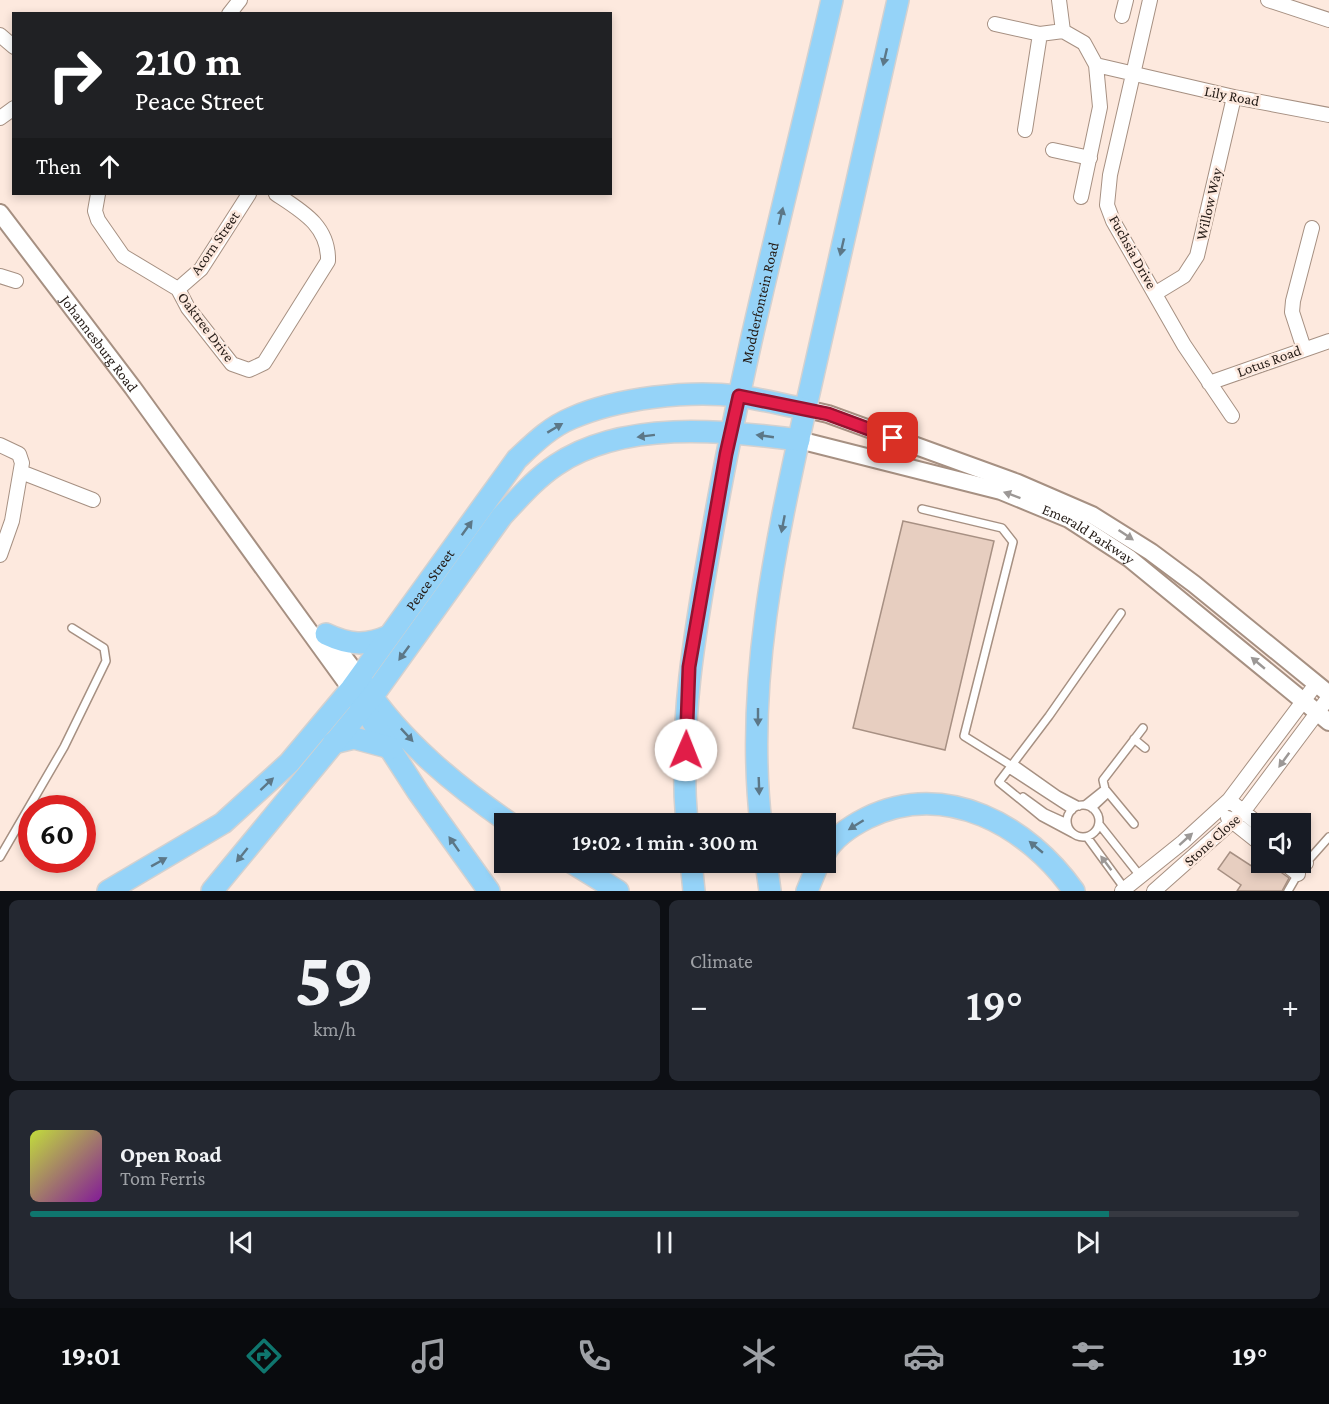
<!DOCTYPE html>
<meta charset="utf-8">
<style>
:root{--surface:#171b24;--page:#242831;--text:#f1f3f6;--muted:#9ea1a6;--line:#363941;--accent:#0f766e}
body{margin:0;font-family:"Crimson Pro",serif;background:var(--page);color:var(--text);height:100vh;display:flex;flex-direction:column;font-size:22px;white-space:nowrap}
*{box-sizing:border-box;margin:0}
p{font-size:20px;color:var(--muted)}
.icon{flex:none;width:33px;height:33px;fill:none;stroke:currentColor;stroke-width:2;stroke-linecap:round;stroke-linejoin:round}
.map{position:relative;height:891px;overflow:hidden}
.panel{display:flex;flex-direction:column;gap:9px;padding:9px;background:#0d0f14;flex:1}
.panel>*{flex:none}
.guide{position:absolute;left:12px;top:12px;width:600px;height:183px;border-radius:0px;box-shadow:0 3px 9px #0003;background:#202124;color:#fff;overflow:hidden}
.controls{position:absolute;left:1251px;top:813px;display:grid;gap:12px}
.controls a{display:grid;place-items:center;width:60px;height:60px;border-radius:0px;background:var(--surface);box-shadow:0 3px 9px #0003;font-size:30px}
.speed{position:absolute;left:18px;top:795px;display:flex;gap:12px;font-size:30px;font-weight:700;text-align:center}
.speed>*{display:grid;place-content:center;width:78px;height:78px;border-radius:50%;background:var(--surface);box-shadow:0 3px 9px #0003;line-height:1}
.speed .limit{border:9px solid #d22;background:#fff;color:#111}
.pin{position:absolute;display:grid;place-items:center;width:51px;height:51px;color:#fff;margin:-26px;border-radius:12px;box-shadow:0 3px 9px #0006}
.me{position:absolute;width:66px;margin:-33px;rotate:1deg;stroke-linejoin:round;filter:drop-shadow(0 0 4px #0008)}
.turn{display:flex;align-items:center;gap:21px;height:126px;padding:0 24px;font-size:27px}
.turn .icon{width:78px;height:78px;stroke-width:2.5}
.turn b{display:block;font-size:42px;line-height:51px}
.then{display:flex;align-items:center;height:57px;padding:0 24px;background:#0003;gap:12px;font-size:22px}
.big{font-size:45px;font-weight:600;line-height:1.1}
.panel .card{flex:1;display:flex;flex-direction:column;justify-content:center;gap:9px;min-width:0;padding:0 21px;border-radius:9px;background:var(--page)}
.panel .dial{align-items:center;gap:0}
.dial b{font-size:78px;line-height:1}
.song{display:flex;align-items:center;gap:18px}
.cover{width:72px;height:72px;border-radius:9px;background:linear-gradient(135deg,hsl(70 70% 55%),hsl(290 70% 35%))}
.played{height:6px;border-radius:3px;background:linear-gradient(90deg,var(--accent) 85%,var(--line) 85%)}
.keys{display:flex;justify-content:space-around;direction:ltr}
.heat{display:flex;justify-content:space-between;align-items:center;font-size:33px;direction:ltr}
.panel .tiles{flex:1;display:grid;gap:9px;grid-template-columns:1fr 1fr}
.card:last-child{grid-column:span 2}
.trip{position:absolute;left:494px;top:813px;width:342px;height:60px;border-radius:0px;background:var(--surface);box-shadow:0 3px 9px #0003;font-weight:600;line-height:60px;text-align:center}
.menu{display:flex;height:96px;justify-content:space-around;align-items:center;background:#090b0e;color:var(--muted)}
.menu .icon{width:42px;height:42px}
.menu .on{color:var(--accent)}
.menu b{font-size:27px;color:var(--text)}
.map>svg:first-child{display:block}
</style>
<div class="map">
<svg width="1329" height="891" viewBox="0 0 1329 891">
<rect width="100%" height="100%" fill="#fde9de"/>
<!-- building -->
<path fill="#e7cec0" stroke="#a79083" stroke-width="1.5" d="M903,521l91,20 -49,209 -92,-22z
M1230,852l23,15 7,-9 2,4h5l15,11 7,5 -7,13h-45l4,-6 -23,-16z"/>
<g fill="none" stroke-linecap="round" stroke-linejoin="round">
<defs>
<path id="service" d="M922,509l80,19 11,14 -49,194 48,30
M1134,739l11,9
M1014,764l44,31 21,11
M1009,769l63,41
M1023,797l22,16 22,10
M1067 821a16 16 0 1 1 32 0a16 16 0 1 1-32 0Z
M1085,805l20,-16
M1092,808l16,-15
M1099,824l42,53
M1134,824l-29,-35 -2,-9 40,-52
M1072,833l-30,-16 -43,-35 50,-66 72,-103
M1087,837l38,52
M0,857l64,-110 42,-86 -2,-13 -32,-20
M1305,864l24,-27
M1288,891l11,-19"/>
<path id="minor" d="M1059,0l4,31
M1150,0l-40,175 -3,30 6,16 71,124 48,71
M1268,0l61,20
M229,14l11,-14
M1122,16l4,-16
M995,24l45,10 23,-3 21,12 12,22 138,32 95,18
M0,35l14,12
M0,118l14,-10
M1025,130l15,-96
M1053,150l37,8
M98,194l-3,17 3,9 25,36 55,33 10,19 44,56 17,6 15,-7 64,-102c1,-35 -26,-50 -52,-67
M1081,197l19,-90 -4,-42
M0,276l16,5
M178,289l23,-20 48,-75
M1156,293l28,-17 13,-20 37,-159
M1304,349l-12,-37 1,-11 19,-73
M1209,383l120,-42
M0,445l19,9 3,9 -10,58 -12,34
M21,472l72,28
M1229,800l33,27
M1228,818l34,27
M1300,859l6,4
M1283,862l15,12
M1122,891l61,-49 46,-42 87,-116
M1154,891l89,-79 86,-115"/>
<g id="tertiary">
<path id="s1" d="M0,213l133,175 218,301"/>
<path d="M806,409l22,5 190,69 74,32 59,37 43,32 135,110"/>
<path id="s2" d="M799,440l202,51 68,28 60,39 200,164"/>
<path d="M328,636l31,41"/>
</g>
<g id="primary">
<path d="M326,634c23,11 40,12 63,2"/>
<path d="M364,685c37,56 92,101 147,139"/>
<path d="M356,696l62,96 71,99"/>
<path d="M333,743l21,-5 37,10"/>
<path id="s3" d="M687,824c-9,-98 8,-194 25,-289 31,-180 79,-357 120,-535"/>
<path d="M761,824c-16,-139 14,-278 44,-413 31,-137 62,-274 93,-411"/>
<path d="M825,853c9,-16 26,-27 42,-35 79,-39 161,8 207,73"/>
<path d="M571,862l47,29"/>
<path d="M691,862l3,29"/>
<path d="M766,862l4,29"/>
<path id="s4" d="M108,891l115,-68 66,-60 62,-74 166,-230c17,-16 33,-32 55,-41 46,-20 116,-28 166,-22 23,3 46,9 68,13"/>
<path d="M212,891l160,-194 130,-181c17,-18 33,-37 54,-51 66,-45 167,-35 243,-25"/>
<path d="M807,891l12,-29"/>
</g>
</defs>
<!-- service casing -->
<use href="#service" stroke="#a69082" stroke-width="10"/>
<!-- minor casing -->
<use href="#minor" stroke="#a69082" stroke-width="16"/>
<!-- tertiary casing -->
<use href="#tertiary" stroke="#a69082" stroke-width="20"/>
<!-- primary casing -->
<use href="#primary" stroke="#d3d1d0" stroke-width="24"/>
<!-- service -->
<use href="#service" stroke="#fff" stroke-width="7"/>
<!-- minor -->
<use href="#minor" stroke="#fff" stroke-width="14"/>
<!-- tertiary -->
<use href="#tertiary" stroke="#fff" stroke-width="16"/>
<!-- primary -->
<use href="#primary" stroke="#95d3f8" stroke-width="21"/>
</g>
<!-- one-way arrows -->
<defs><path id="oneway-solid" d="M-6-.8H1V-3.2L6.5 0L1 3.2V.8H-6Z" transform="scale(1.5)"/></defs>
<g fill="#5c7787">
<use href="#oneway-solid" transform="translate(885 57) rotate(103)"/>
<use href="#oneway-solid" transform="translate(781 216) rotate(-77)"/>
<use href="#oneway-solid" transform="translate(842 247) rotate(103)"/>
<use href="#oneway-solid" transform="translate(555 428) rotate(-31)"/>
<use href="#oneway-solid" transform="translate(646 436) rotate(173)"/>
<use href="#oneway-solid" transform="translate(765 436) rotate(-172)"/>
<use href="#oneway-solid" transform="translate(783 524) rotate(101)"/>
<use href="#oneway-solid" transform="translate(467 528) rotate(-54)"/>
<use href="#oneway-solid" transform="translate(404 653) rotate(126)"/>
<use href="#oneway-solid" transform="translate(758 717) rotate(90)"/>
<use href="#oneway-solid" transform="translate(407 735) rotate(47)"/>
<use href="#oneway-solid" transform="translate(267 784) rotate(-43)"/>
<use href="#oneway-solid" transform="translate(759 786) rotate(88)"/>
<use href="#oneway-solid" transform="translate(856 825) rotate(148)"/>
<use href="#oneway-solid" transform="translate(454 844) rotate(-125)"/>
<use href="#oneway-solid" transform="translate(1036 847) rotate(-140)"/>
<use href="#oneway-solid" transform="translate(242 855) rotate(129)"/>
<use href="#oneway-solid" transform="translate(159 862) rotate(-29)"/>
</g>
<g fill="#9c9896">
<use href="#oneway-solid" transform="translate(1012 495) rotate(-160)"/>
<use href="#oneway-solid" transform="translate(1126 535) rotate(34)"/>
<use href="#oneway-solid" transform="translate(1258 663) rotate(-140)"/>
<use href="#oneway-solid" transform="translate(1284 760) rotate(126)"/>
<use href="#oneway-solid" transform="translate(1186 839) rotate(-42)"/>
<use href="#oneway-solid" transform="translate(1106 863) rotate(-127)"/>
</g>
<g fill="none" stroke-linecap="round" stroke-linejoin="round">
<defs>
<path id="route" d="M686,750l3,-83 37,-213 13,-58 89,18 65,24"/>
</defs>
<!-- route casing -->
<use href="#route" stroke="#92132f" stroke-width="15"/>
<!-- route -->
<use href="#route" stroke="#e11d48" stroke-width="10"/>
</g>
<g text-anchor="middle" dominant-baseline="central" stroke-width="5" stroke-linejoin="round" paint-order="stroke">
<!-- street labels -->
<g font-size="15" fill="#241b16" stroke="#fde9de">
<text transform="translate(1232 96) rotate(11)">Lily Road</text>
<text transform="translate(1209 204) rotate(-77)">Willow Way</text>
<text transform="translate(215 243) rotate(-55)">Acorn Street</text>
<text transform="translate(1133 252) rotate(61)">Fuchsia Drive</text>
<text stroke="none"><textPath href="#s3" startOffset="528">Modderfontein Road</textPath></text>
<text transform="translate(206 327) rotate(53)">Oaktree Drive</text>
<text stroke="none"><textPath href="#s1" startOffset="164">Johannesburg Road</textPath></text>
<text transform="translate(1269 361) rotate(-20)">Lotus Road</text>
<text stroke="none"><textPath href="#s2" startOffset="306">Emerald Parkway</textPath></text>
<text stroke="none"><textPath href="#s4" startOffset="454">Peace Street</textPath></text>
<text transform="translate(1212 840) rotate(-42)">Stone Close</text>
</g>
</g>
</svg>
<div class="controls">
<a><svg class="icon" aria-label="sound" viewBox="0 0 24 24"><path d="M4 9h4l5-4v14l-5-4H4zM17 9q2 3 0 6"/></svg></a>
</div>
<div class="speed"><div class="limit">60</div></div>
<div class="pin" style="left:893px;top:438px;background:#d93025"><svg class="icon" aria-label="arrive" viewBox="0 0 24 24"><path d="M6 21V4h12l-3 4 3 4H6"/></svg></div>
<svg class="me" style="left:686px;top:750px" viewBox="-20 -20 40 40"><circle r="19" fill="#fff"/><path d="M0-13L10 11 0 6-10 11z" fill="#e11d48"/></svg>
<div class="trip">19:02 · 1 min · 300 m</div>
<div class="guide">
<div class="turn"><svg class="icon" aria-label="right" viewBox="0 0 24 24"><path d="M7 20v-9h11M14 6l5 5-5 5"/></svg><div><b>210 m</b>Peace Street</div></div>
<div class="then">Then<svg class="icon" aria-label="ahead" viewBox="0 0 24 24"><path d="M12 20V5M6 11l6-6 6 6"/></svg></div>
</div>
</div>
<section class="panel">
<div class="tiles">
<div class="card dial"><b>59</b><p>km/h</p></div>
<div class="card"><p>Climate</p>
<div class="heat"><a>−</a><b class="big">19°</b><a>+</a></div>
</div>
<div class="card">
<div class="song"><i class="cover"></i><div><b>Open Road</b><p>Tom Ferris</p></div></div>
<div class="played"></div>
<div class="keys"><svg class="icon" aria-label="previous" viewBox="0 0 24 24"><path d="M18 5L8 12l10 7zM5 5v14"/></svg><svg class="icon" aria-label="pause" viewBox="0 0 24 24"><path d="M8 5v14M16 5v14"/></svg><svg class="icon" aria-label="next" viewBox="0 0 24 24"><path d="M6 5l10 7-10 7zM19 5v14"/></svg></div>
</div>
</div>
</section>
<nav class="menu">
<b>19:01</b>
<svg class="icon on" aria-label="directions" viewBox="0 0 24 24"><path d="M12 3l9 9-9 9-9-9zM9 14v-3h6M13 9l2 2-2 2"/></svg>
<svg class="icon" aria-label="music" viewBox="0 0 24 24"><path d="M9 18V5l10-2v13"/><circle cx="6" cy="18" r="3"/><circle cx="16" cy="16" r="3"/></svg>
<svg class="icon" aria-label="phone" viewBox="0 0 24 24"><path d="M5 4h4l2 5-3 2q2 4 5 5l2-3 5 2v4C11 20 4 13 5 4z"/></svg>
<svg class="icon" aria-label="climate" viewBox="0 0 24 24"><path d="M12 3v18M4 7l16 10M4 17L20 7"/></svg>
<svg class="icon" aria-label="car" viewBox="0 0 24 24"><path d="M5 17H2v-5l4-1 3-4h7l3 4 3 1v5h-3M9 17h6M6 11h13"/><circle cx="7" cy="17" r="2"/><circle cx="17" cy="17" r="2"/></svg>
<svg class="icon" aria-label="filters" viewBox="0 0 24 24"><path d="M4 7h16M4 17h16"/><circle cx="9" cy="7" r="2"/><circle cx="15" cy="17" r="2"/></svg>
<b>19°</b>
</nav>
